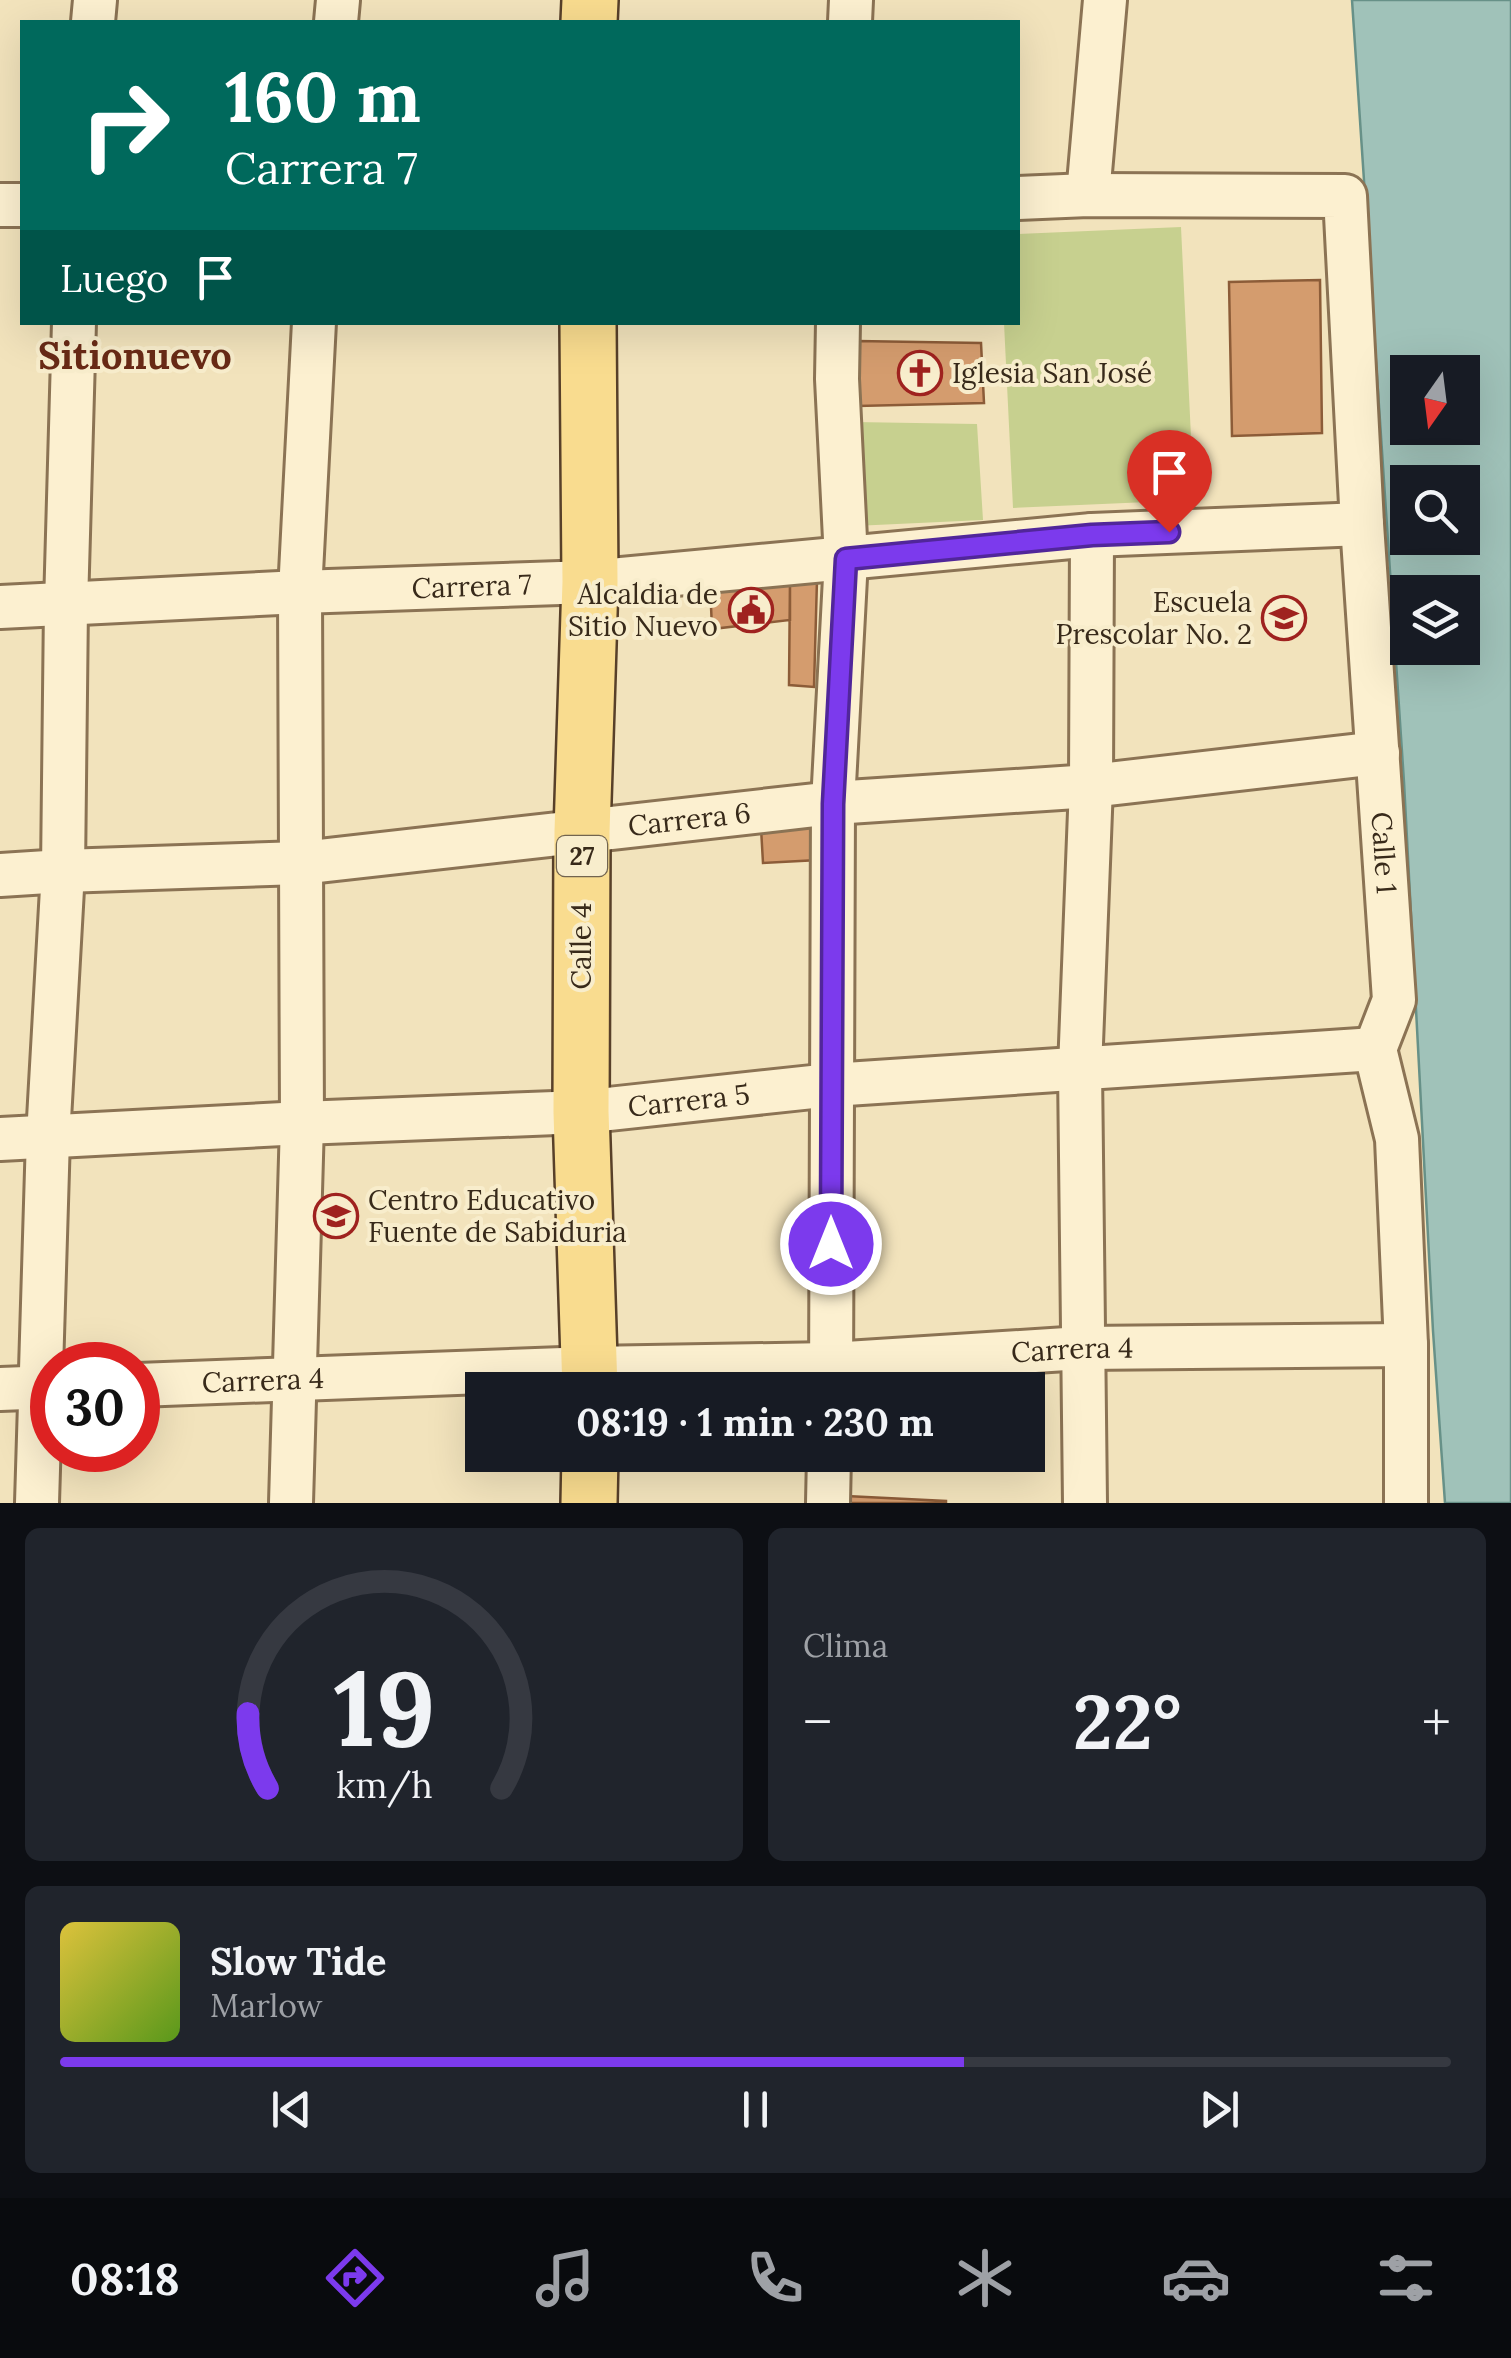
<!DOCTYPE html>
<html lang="es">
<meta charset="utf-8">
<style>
:root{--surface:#171b24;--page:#20242c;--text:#f1f3f6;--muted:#9ea1a6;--line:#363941;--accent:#7c3aed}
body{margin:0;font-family:Lora,serif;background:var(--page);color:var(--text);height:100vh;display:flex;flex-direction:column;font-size:38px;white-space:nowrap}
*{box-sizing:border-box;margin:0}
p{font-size:32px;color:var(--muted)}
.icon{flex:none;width:55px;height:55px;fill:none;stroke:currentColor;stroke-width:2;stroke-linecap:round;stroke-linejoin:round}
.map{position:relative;height:1503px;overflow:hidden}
.drawer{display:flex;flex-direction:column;gap:25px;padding:25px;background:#0d0f14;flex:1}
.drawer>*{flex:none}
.banner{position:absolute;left:20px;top:20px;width:1000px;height:305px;border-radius:0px;box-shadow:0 10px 40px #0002;background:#00695c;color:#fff;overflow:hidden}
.needle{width:65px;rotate:194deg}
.controls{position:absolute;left:1390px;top:355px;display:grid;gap:20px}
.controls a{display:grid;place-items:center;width:90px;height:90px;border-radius:0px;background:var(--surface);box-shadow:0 10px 40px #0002;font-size:50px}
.speed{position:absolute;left:30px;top:1342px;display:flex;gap:20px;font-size:50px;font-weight:700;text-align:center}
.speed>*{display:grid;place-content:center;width:130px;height:130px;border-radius:50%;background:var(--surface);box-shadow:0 10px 40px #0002;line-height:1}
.speed .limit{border:15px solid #d22;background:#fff;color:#111}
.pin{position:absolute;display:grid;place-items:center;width:85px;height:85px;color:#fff;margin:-102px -42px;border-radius:50% 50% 50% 0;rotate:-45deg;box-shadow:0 0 10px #0007}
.pin .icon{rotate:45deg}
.me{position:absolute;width:110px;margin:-55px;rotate:0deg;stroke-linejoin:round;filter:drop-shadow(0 0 8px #0008)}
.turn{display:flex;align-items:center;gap:35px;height:210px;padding:0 40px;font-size:45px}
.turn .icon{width:130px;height:130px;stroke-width:2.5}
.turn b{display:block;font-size:70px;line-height:85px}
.then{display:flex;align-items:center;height:95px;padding:0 40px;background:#0003;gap:20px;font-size:38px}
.big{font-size:75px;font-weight:700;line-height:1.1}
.drawer .tile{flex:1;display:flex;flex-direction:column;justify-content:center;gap:15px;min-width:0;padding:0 35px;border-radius:15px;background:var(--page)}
.drawer .dial{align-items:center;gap:0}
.dial svg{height:260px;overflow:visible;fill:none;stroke:var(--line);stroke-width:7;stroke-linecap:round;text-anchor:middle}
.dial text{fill:var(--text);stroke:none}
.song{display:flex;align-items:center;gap:30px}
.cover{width:120px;height:120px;border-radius:15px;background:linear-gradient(135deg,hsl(50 70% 55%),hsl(90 70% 35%))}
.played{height:10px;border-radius:5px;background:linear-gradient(90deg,var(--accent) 65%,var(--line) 65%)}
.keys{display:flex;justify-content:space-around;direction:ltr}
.heat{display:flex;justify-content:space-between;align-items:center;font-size:55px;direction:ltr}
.drawer .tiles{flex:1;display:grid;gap:25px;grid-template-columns:1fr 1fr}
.tile:last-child{grid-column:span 2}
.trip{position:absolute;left:465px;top:1372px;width:580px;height:100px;border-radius:0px;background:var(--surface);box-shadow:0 10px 40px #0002;font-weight:700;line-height:100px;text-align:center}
.tab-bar{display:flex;height:160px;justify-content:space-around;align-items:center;background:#090b0e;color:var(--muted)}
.tab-bar .icon{width:70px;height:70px}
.tab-bar .current{color:var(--accent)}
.tab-bar b{font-size:45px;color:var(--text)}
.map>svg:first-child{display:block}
</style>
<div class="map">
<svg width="1511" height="1503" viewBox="0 0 1511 1503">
<rect width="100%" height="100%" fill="#f2e3bc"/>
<!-- green -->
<path fill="#c7d08f" d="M1181,227l13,273 -181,8 -9,-185 14,-1v-88z
M854,422l123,2 6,96 -129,6z"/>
<!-- water -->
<path fill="#a0c2b9" stroke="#679188" stroke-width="2.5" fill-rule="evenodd" d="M1352,0h159v1503h-66l-12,-172 -29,-549zM1408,372h54v56h-54zM1408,482h54v56h-54zM1408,592h54v56h-54z"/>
<!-- building -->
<path fill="#d49c6e" stroke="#8c5c38" stroke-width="2.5" d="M1320,280l2,153 -90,3 -3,-154z
M857,341l124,2 3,60 -126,3z
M790,580v40l-78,9 -2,-46z
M790,580h27l-3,107 -25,-2z
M816,825l2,35 -55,3 -2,-35z
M846,1496l100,5v2h-101z"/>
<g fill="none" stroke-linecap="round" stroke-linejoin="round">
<defs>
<g id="minor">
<path d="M93,22l2,-22"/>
<path d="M336,22l2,-22"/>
<path d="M850,22l1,-22"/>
<path d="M1088,195l17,-195"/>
<path id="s1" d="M1018,198l70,-3 257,1 17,328 32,476 -19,49 22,90 9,206v158"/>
<path d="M0,205h22"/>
<path id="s2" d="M0,607l300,-15 290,-10 502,-47 270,-11"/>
<path id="s3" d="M0,875l63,-4 238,-8 532,-60 258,-17 287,-33"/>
<path id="s4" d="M0,1139l302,-16 279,-11 250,-27 544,-36"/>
<path id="s5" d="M138,1385l452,-17 241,-4 251,-16 324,-3"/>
<path d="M0,1389l52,-2"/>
<path d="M831,1390l2,-587 13,-244 -9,-180 1,-57"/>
<path d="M37,1503l11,-366 15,-266 3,-266 8,-283"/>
<path d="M291,1503l11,-380 -2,-531 14,-270"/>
<path d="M828,1503l1,-48"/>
<path d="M1085,1503l-5,-434 11,-283 1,-251"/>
</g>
<path id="major" d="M589,22l1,-22
M588,322l2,260 -8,250 -1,280 9,278
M589,1503l1,-48"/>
</defs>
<!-- minor casing -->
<use href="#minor" stroke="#8b7354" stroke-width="48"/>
<!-- major casing -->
<use href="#major" stroke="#584029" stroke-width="60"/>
<!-- minor -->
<use href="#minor" stroke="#fcf0d0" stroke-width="42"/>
<!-- major -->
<use href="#major" stroke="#f9dc8f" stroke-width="55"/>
</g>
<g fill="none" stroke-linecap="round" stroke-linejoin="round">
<defs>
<path id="route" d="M831,1244l2,-440 13,-245 246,-24 77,-3"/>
</defs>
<!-- route casing -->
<use href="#route" stroke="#51269a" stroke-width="25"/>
<!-- route -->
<use href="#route" stroke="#7c3aed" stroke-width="18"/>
</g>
<!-- icons -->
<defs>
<symbol id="church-ring" viewBox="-11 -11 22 22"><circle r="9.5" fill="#f8edcc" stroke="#9f221f" stroke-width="1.5"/><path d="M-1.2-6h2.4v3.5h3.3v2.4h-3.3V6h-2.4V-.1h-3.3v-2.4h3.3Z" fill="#9f221f"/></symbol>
<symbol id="civic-ring" viewBox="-11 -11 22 22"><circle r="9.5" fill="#f8edcc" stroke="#9f221f" stroke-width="1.5"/><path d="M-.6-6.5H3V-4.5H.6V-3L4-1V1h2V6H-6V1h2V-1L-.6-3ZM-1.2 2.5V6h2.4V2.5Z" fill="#9f221f"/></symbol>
<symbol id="school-ring" viewBox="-11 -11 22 22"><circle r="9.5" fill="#f8edcc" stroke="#9f221f" stroke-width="1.5"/><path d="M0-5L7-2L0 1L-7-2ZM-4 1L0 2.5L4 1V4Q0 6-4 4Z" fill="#9f221f"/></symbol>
</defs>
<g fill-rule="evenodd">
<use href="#church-ring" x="895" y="348" width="50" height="50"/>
<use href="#civic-ring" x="726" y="585" width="50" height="50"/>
<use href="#school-ring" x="1259" y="593" width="50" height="50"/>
<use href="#school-ring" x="311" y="1191" width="50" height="50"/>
</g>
<g text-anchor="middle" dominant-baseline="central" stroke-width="8" stroke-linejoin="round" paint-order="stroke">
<!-- shield labels -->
<rect fill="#f8edcc" stroke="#72644f" stroke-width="2.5" x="557" y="836" width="50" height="40" rx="8"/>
<g font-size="25" font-weight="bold" fill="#382a1a">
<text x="582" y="856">27</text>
</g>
<!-- poi labels -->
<g font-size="28" fill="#382a1a" stroke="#f8edcc" text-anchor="start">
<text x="952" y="373">Iglesia San José</text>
<text x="718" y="594" text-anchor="end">Alcaldia de<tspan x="718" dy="32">Sitio Nuevo</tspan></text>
<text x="1252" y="602" text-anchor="end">Escuela<tspan x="1252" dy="32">Prescolar No. 2</tspan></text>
<text x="368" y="1200">Centro Educativo<tspan x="368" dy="32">Fuente de Sabiduria</tspan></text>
</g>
<!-- street labels -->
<g font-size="28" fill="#382a1a" stroke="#f8edcc">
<text stroke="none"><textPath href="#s2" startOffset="472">Carrera 7</textPath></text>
<text stroke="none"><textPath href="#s3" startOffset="692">Carrera 6</textPath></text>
<text stroke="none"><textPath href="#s1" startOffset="985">Calle 1</textPath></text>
<text transform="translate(581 946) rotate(-90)">Calle 4</text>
<text stroke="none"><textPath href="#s4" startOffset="690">Carrera 5</textPath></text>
<text stroke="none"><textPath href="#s5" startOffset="935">Carrera 4</textPath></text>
<text stroke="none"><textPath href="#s5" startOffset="125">Carrera 4</textPath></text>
</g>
<!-- district labels -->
<g font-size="38" font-weight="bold" fill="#692a16" stroke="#f8edcc">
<text x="135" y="355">Sitionuevo</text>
</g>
</g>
</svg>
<div class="controls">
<a><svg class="needle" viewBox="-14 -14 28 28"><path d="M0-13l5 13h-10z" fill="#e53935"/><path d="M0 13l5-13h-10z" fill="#9ea1a6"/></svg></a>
<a><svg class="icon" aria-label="search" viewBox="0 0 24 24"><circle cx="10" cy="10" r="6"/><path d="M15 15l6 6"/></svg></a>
<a><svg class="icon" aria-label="layers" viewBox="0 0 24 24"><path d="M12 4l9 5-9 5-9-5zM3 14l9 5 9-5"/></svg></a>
</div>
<div class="speed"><div class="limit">30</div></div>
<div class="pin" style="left:1169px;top:532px;background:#d93025"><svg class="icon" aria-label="arrive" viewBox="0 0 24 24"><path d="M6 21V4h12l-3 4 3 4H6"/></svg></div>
<svg class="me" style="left:831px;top:1244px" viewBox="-20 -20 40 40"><circle r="17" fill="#7c3aed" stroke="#fff" stroke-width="3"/><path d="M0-11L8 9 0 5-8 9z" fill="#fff"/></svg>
<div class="trip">08:19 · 1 min · 230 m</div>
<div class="banner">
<div class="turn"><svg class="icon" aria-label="right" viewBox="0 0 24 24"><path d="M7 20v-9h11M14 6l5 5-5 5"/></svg><div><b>160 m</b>Carrera 7</div></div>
<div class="then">Luego<svg class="icon" aria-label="arrive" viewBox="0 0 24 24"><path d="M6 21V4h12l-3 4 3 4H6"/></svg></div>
</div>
</div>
<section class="drawer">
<div class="tiles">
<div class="tile dial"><svg viewBox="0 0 100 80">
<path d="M14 69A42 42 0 1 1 86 69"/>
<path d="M14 69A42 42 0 0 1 8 46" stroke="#7c3aed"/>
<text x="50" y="56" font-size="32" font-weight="700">19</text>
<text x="50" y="72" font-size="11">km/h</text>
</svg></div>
<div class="tile"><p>Clima</p>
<div class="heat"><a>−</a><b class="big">22°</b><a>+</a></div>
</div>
<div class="tile">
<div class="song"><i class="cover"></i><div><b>Slow Tide</b><p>Marlow</p></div></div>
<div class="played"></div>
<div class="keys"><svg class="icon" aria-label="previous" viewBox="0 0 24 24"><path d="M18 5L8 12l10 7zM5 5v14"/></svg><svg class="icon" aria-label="pause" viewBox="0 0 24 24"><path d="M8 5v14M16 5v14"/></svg><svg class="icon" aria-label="next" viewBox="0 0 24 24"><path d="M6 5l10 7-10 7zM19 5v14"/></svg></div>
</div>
</div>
</section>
<nav class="tab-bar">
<b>08:18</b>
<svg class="icon current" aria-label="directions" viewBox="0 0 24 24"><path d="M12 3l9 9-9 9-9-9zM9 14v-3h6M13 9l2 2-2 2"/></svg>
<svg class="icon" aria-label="music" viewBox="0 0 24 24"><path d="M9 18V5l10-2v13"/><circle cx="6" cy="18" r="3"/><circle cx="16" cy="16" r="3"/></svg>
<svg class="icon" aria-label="phone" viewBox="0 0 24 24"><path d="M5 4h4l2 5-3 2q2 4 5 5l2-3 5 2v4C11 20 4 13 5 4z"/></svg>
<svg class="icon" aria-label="climate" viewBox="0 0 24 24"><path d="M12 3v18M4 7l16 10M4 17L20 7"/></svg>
<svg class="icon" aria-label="car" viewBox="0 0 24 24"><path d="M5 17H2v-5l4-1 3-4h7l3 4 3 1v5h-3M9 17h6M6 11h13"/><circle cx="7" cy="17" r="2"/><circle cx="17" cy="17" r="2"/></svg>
<svg class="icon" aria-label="filters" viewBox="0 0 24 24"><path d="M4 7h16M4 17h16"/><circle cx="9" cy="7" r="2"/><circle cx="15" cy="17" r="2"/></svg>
</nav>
